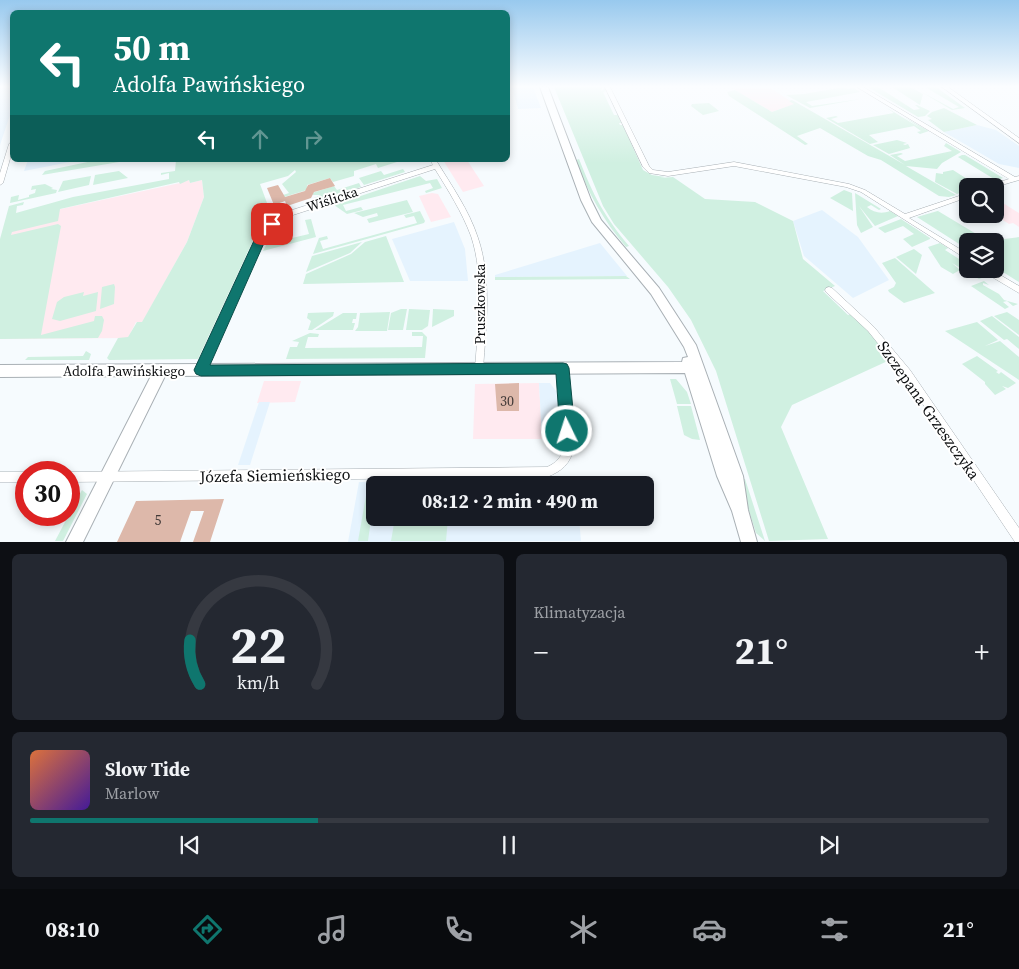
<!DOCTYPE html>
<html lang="pl">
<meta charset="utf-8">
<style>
:root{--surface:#171b24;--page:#242831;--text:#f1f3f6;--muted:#9ea1a6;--line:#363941;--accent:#0f766e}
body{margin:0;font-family:"Source Serif 4",serif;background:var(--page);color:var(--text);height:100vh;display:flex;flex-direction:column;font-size:19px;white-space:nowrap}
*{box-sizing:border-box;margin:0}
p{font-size:16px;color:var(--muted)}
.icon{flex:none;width:28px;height:28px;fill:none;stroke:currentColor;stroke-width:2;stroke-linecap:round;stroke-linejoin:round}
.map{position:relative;height:542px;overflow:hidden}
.panel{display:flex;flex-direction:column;gap:12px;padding:12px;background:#0d0f14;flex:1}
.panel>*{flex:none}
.hud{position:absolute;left:10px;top:10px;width:500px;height:152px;border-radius:8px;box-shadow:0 2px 8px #0003;background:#0f766e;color:#fff;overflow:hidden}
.controls{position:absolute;left:959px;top:178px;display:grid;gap:10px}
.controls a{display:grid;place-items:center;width:45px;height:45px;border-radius:8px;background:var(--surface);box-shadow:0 2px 8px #0003;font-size:25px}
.speed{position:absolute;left:15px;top:461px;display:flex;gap:10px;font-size:25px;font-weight:700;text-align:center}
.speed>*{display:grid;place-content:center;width:65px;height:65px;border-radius:50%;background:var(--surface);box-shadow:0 2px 8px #0003;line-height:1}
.speed .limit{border:8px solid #d22;background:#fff;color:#111}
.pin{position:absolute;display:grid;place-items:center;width:42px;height:42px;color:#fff;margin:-21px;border-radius:10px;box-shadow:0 2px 8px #0006}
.me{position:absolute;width:55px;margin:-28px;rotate:356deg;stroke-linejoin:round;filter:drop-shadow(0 0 4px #0008)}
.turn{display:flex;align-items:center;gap:18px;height:105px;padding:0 20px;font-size:22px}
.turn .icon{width:65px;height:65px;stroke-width:2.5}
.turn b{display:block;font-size:35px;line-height:42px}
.lanes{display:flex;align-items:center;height:48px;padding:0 20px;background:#0003;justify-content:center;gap:25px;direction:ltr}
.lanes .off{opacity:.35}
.big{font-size:38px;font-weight:700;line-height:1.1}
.panel .card{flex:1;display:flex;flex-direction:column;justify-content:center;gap:8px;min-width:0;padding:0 18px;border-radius:8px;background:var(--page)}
.panel .dial{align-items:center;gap:0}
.dial svg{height:130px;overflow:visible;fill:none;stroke:var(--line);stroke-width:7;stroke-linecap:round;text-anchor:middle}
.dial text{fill:var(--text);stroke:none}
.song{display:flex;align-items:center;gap:15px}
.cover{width:60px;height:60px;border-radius:8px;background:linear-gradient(135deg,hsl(20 70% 55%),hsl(260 70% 35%))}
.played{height:5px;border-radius:2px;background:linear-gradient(90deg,var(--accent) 30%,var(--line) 30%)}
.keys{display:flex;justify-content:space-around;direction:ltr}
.heat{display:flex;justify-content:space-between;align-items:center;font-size:28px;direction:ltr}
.panel .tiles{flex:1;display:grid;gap:12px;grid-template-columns:1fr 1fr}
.card:last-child{grid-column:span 2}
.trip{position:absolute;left:366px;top:476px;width:288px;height:50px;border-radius:8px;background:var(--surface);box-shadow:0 2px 8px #0003;font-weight:700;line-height:50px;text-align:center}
.tabs{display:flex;height:80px;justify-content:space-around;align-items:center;background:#090b0e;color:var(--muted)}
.tabs .icon{width:35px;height:35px}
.tabs .selected{color:var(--accent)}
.tabs b{font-size:22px;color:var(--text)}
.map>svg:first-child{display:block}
</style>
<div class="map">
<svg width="1019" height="542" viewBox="0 0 1019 542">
<rect width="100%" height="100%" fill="#f6fbfe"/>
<!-- commercial -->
<path fill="#ffeaf0" d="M730,87h39l26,17 -23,8z
M443,160h24l17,26 -21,6z
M189,180l1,3 12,-3 2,17 -17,45 -45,81 -6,-1 -8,16 -128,1v-63l15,-57 165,-36z
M432,193l6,1 13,23 -20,5 -12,-26z
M995,198l24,15v14l-6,-4 -4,1 -16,-10h2z
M264,381h37l-6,21 -38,1z
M539,383l3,56h-69l2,-55z"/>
<!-- built -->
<path fill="#e5f3fe" d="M0,87h12v22l-12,36z
M512,87h21l8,21 -23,1z
M977,125l19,5 23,16v22l-20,-4 -55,-32z
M28,160h52l-56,11z
M822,210l36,27 31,43 -36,18 -49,-42 -11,-35z
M454,222l11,27 3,32h-58l-18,-42z
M600,243l27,33 -132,1v-2z
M539,383h11l6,8 5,-1 3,47 -22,1z
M259,402h11l-20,63h-12z
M576,480v5h-201v33h204l2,23 -233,1 11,-60z"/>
<!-- green -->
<path fill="#d0f0e1" d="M554,87h49l-2,3 1,1 3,-4 2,4 -4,1 11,23h4l4,8h-3l1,2h3l20,45 9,5 13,2 -5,1 13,-1 32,22 50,3 38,19 10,38 32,27 -12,5 25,24 3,-1 14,12 27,33 -100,46 -11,22 47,112 -59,2 -53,-170 -25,-51 -23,-33 -54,-63 -11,-18z
M844,87l3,2 7,-1 6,4 -54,10 6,4 49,-7 -51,9 -24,-13 18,-1z
M868,87h10l36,23 6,-1 -5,-4h2l13,6 -5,5 -7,1z
M892,87h18l13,7 -3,11z
M925,87h11l29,21 -13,2 -34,-20 35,19 6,-2z
M735,90l37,22 22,-8 -5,-3 3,-1 113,65 -15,-10 11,-2 2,1 -6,2 8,5 47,-10 -8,-5 2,-3 15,9 -19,11 -5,6 -31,-3 50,29 -7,2 -10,-1 -58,-36 -13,-4 -48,-28 -23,8 11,8 -3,1 -76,-49 -2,-4z
M709,103l10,8 -16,4 -12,-9 1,-2z
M887,108l35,21 -18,-12 25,14 -9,3 -3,-2 4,-1 -7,-5 -45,9 9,7 -8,2 -44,-26 10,-2 2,1 -7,2 7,4 56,-10z
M944,108l33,17 -33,7 -16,-12 4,-1 -5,-3 5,-4z
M897,140l10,3 -4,1 2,1 3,-1 2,4 -21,6 -16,-9z
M962,155h3l38,23 -10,3 -2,-1 3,-1 -36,-22z
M579,159c14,36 25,57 50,87l-3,1c-23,-27 -38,-54 -50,-87z
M97,160h34l-89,15 3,-4z
M176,160h221v2l-19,6 -2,-4 -22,7v5l-21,6 -3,-4 -23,7v5l-23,7 -1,-2 6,-2 -7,-9 14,-12 -1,-2 -7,6 -28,8 10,27 8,-2 1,2 -22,21 -59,127 -89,1 -2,-2 11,-20 10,-1 9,-15h5l45,-80 17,-45 -2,-17 -12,3 -1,-3 -9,4 -1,-2 -119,27 -2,12 -46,11 -1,3 47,-11 3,2 -20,109 53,-14 1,-5h7l2,4 -2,11 -4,7 -98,1v-100l9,-33 15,-4 -1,3 -6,1 -1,7 57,-16 96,-18v-6l-8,2v-2l14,-2z
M403,169l2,3 -41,13 -5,-7 22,-7 3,4z
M953,170l25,16h-10l-1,4 -10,4 -22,-12 1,-9 7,1v-2z
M119,171l9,7 -35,7 2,-10z
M91,176l-2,9 -31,7 5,-11z
M420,176l6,5 11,-2 5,9 -16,5 -1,-2 8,-3 -3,-5 -87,22 3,6 15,-4 2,3 -16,4 -13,-9z
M359,183l2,4 -45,14 -2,-3 7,-3h-8l-1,-2 22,-7 3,4z
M45,184l8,4 -2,1 6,1 -1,3 -46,10 1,-6 8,-2 -1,5 11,-3v-2l6,-2 1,-4 -5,1 1,-4z
M844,190l8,3 1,18 -23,-13z
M855,193l26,16 -2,1 -8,-5 -4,2c7,6 15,7 23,4l8,5 -23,10 -16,-20 14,21 -12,6 -4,-8z
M407,200l6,12 -44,11 -2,-4 11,-3 -1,-3 -14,4 -9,-4z
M941,210l-3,1 50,30h-20l-1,8 -50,-32z
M420,211l5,10 -1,2 -111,31 6,-16 8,-2 1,3 -8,2 3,8 94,-26 -3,-7 -8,2 -2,-3z
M311,219l5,18 -53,14 10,-19 2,10 34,-8 -4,-14z
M901,219l29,19v1l-18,8 -9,-8 11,-5 -11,-8 -18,7 -7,-5z
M386,236l18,46 -101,2 3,-10 45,-20 14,-12z
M1019,237v45l-24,-15v-26h-6z
M362,242l-12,11 -44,19 6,-16z
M940,243l8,5 -3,2 22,14 1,5h6l13,7 -8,3 -27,-16 8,7 -7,4 -12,-7 -13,-20z
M914,249l8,6 -6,19 -20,-17z
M895,258l40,35 -31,10 -15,-11 -1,-2 6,-3 2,-4 -14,-20z
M626,276l4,3 -135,1v-3z
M984,281l5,4 -6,-2v2l16,9 5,6 14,4 -5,2 -6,-5 -4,1 6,5 -4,2 -34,-23z
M114,284l1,3 -1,17 -14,5 2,-22z
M84,292l-1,4 15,-4 -2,19 -36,10 -8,-2 5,-17 7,-5z
M401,309h6l-4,21h-15l3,-17z
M409,309l21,1 -2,16 -6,4h-16z
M433,309l21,1v6l-22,11z
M334,312l-1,4 -21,14h-4l3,-9 -4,-3 1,-5z
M390,312l-3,19h-32l3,-4 2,-14z
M1007,312l12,8v15l-25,-19z
M343,313h14l-1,6h-3l-1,4h3l-2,7h-38z
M992,316l27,21v12l-12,-10 -3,1 -24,-19z
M977,322l20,17 1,1 -13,6 15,-5 19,16v23l-74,-49z
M412,332h10l5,5 -2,21 -139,1 4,-12h7l2,-5 -7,-1 18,-8 9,1 -1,3h-10l-3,11 117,-1 1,-11h-11z
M86,351l5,3 -2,6h-64l3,-3 55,-1z
M977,356l21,15 -2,1 3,2 2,-2 15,11 -8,5 -6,-2 4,3 -11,6 -10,-11v-2l-23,-18z
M670,379h6l11,13 4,12h-14z
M677,406h14l9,34 -8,-1 -8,-4z
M739,479h6l20,62 -9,-8z
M82,490l5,4 -24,47h-8z
M367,490h8l-7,51h-10z
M395,518h53l-2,23h-55z"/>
<!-- building -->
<path fill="#ddb8aa" d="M330,178l5,8 -21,6 -3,6 -24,8 -2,-5 -11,4 -7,-17 11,-3 7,12 20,-6 3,-6z
M519,383v28h-22l-2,-27z
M224,499l-14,43h-17l11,-31h-13l-11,31h-63l19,-41z"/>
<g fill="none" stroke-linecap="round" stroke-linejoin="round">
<defs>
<path id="street" d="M605,87h5l39,79 4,4 15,2 66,-10 115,22 16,6 40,24 63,-21v4l-59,21 59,36v6l-107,-68 -15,-5 -112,-21 -66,10 -19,-3 -6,-6z
M857,87h6l152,90 4,-1v4l-24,7 -6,-1 1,-1 19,-6z
M942,87h6l71,51v5z
M12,142v10l-9,31 -3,2v-12l9,-29z
M430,160h6c15,25 33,50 42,78 14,41 8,88 5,131l-1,3 -3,1 -3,-1 -1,-3c3,-43 10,-91 -4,-133 -9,-24 -23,-46 -36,-67l-142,46c-17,9 -27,19 -35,37l-54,121 -3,1 -3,-1 -1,-3 61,-132 12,-15 19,-12 144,-46z
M981,269h9l29,17v7l-37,-22z
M829,287l3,1 42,39 36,43 109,158v14h-4l-111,-166 -36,-45 -42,-39 -1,-2 1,-2z
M563,364l3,1 1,3 7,80c-4,16 -12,23 -27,29l-478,5 -1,-10h1l478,-5c9,-4 14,-9 17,-19l-5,-80 1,-3z
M0,472h27l-1,10h-26z"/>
<path id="secondary" d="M540,87h8l43,113 10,20 58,68 37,57 47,131 5,34 9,32h-16l-9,-31 -15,-35 -32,-103 -520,3 -82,166h-17l85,-166 -151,1v-12l682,-3 1,-4 5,-1 -4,-10 -33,-53 -59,-72 -11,-22z"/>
</defs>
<!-- street casing -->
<use href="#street" stroke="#a9b0b5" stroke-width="1"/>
<!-- secondary casing -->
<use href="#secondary" stroke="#a9b0b5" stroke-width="2"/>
<!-- street -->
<use href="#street" fill="#fff" fill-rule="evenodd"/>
<!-- secondary -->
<use href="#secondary" fill="#fff" fill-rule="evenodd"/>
</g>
<!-- sky -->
<linearGradient id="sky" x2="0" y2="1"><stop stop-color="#98c9ee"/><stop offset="0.53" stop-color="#fbfdff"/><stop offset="1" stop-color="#fbfdff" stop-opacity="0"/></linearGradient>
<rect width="1019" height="163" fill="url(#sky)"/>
<!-- route -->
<path fill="#0f766e" stroke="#0a4d48" d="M272,220l5,4 -9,10 -58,131 353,-2 4,1 2,4 6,63 -2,4 -6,2 -5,-2 -2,-4 -4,-57 -355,2 -5,-2 -2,-4 64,-138 10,-11z"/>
<g text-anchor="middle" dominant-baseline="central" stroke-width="4" stroke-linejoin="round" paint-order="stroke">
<!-- street labels -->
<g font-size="14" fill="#0d0f11" stroke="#fff">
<text transform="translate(332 199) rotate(-18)">Wiślicka</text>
<text transform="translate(480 304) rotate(-90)">Pruszkowska</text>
<text x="124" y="371">Adolfa Pawińskiego</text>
</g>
<!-- near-number labels -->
<g font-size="14" fill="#413937">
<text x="507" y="401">30</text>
<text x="158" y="520">5</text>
</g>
<!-- near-street labels -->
<g font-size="16" fill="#0d0f11" stroke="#fff">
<text transform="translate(929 410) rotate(55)">Szczepana Grzeszczyka</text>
<text transform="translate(275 475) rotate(-1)">Józefa Siemieńskiego</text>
</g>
</g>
</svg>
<div class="controls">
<a><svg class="icon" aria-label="search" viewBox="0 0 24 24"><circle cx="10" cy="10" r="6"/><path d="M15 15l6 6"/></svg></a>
<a><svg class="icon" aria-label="layers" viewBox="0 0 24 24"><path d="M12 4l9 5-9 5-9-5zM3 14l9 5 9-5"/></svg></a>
</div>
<div class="speed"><div class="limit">30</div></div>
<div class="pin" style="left:272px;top:224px;background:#d93025"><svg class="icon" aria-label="arrive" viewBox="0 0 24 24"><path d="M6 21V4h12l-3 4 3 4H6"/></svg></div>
<svg class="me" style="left:567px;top:431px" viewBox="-20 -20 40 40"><circle r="17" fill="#0f766e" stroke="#fff" stroke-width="3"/><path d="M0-11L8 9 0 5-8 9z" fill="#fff"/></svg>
<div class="trip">08:12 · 2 min · 490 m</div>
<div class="hud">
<div class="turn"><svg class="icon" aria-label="left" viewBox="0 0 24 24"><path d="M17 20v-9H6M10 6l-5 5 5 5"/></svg><div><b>50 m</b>Adolfa Pawińskiego</div></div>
<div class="lanes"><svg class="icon" aria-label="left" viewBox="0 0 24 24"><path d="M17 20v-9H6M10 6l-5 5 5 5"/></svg><svg class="icon off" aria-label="ahead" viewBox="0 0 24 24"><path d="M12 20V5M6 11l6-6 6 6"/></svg><svg class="icon off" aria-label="right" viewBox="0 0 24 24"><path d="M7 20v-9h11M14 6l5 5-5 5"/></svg></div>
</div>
</div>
<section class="panel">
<div class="tiles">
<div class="card dial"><svg viewBox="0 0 100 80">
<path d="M14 69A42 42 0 1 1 86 69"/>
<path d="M14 69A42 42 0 0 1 8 42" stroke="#0f766e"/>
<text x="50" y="56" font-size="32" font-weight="700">22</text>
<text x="50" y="72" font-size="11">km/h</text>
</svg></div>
<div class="card"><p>Klimatyzacja</p>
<div class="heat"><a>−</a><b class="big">21°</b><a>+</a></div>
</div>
<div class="card">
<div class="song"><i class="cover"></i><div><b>Slow Tide</b><p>Marlow</p></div></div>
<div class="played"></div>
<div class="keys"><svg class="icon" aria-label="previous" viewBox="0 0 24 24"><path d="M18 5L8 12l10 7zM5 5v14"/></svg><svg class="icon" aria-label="pause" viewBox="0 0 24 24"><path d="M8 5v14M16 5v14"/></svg><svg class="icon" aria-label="next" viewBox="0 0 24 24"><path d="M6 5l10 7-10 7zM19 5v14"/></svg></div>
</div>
</div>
</section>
<nav class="tabs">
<b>08:10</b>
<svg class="icon selected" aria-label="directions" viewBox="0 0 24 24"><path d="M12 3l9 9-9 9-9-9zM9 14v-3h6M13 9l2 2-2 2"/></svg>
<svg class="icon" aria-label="music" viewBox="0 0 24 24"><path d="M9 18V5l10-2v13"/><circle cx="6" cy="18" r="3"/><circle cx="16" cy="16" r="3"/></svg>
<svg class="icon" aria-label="phone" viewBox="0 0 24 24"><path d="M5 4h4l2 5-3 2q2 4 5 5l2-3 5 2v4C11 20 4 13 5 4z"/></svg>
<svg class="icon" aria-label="climate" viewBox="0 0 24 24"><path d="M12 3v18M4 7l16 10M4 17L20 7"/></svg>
<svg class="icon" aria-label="car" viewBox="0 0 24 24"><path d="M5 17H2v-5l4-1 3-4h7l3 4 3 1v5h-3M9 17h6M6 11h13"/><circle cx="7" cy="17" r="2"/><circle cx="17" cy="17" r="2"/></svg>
<svg class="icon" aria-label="filters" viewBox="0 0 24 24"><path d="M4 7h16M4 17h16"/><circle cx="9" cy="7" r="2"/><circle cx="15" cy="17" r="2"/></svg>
<b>21°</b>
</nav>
